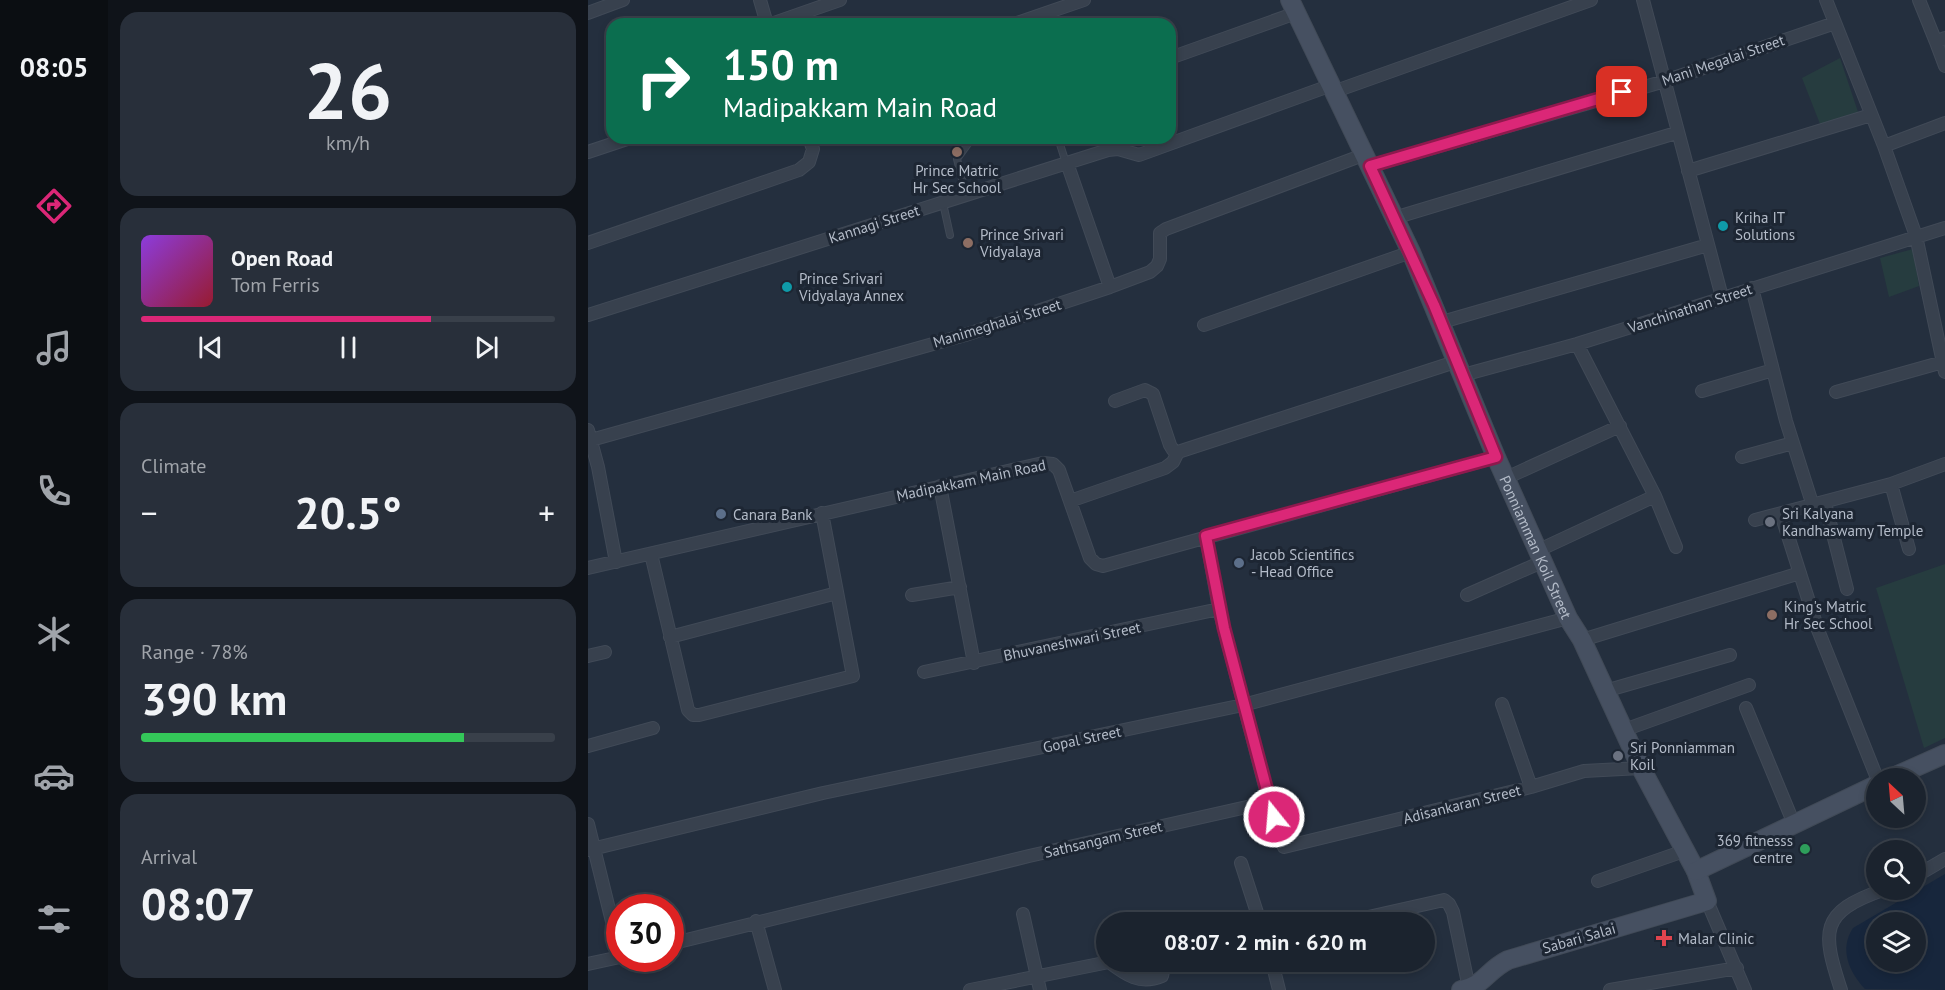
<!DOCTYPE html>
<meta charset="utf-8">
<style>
:root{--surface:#1b232e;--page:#282f3a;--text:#f1f3f6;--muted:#a0a4aa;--line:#39404a;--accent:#db2777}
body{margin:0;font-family:"PT Sans",sans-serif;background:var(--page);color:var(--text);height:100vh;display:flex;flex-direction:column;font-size:22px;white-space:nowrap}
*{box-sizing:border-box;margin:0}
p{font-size:20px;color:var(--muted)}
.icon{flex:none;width:33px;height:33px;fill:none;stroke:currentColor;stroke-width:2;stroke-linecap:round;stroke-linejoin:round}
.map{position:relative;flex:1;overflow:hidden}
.details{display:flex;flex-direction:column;gap:12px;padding:12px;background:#0f1319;width:480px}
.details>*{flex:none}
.top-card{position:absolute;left:18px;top:18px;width:570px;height:126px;border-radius:18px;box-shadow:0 3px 9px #0003,0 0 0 2px var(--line);background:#0b6e4f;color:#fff;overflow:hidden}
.needle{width:39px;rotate:334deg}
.buttons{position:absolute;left:1278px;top:768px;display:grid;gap:12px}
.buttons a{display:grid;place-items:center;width:60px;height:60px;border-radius:50%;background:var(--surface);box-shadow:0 3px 9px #0003,0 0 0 2px var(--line);font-size:30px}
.speed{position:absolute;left:18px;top:894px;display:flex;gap:12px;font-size:30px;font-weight:700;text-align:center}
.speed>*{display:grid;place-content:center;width:78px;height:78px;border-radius:50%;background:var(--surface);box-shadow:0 3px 9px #0003,0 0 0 2px var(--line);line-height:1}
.speed .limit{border:9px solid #d22;background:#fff;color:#111}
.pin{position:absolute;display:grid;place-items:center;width:51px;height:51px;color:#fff;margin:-26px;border-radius:12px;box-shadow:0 3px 9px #0006}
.me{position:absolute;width:66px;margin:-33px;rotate:343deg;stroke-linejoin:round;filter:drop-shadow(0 0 4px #0008)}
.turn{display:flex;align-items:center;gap:21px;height:126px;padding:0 18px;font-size:27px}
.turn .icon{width:78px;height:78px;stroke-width:2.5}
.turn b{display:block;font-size:42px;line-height:51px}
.big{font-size:45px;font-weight:800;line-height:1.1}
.details .card{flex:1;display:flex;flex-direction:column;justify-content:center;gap:9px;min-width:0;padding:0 21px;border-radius:18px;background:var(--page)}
.details .dial{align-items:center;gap:0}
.dial b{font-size:78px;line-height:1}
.song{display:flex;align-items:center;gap:18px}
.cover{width:72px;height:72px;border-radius:9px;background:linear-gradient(135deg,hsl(270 70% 55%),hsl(350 70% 35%))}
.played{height:6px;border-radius:3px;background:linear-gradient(90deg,var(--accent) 70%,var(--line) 70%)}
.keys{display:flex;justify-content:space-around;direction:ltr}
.heat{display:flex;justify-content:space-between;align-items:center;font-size:33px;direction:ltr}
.charge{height:9px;border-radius:4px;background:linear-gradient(90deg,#34c759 78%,var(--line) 0)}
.trip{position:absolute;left:508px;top:912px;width:339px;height:60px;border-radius:30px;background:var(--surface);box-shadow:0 3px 9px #0003,0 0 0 2px var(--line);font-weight:800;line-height:60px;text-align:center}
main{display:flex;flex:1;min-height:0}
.tabs{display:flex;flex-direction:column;width:108px;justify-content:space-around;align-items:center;background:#0b0e12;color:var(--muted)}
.tabs .icon{width:42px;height:42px}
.tabs .active{color:var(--accent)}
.tabs b{font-size:27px;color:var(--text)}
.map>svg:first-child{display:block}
</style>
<main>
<nav class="tabs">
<b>08:05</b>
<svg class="icon active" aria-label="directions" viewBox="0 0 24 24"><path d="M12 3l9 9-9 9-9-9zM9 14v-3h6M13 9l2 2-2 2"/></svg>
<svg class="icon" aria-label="music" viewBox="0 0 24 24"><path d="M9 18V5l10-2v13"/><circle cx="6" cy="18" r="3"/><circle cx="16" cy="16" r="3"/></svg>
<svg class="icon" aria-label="phone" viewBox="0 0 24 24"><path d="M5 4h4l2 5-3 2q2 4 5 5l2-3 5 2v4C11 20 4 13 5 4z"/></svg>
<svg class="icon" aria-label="climate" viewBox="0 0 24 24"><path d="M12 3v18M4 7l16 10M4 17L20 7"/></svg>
<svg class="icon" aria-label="car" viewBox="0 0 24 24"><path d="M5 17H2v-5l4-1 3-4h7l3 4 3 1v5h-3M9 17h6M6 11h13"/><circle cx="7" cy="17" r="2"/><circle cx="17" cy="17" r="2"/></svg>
<svg class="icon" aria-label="filters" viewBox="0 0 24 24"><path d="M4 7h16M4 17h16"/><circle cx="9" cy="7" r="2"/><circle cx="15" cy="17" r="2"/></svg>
</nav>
<section class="details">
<div class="card dial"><b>26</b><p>km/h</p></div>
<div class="card">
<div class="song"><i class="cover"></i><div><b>Open Road</b><p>Tom Ferris</p></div></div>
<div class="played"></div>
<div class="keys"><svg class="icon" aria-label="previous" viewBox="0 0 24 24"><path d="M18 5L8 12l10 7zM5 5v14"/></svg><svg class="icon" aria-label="pause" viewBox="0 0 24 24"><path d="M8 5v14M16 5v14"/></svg><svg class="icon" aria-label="next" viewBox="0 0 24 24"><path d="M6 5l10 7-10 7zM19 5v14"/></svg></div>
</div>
<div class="card"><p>Climate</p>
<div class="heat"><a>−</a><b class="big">20.5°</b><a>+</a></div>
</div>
<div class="card"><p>Range · 78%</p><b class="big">390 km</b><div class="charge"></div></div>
<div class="card"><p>Arrival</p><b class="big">08:07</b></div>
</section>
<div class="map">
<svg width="1357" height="990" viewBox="0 0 1357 990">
<rect width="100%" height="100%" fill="#242f3e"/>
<!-- green -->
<path fill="#263c3f" d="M1252,58l18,54 -38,12 -18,-46z
M1325,249l6,37 -30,11 -9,-39z
M1357,564v174l-21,10 -48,-160z"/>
<!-- water -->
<path fill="#17263c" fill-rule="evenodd" d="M1357,874v116l-80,-1c-16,-17 -26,-40 -12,-61zM1288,922h40v40h-40z"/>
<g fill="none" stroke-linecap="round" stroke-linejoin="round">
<defs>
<path id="lane" d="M470,138l8,25
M378,195l-9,-36 11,-15
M355,203l7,32"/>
<path id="street" d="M172,0l7,24
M1055,0l79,297
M1238,0l58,146 32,90 29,136
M1331,0l17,42 9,-4
M0,13l35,-13
M183,24l69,-24
M426,24l70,-24
M1348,42l9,24
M582,58l126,-45
M745,92l258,-92
M1296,146l61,-23
M0,152l42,-14
M479,163l43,124
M782,166l295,-85 170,-58
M1100,171l183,-56
M806,218l282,-85
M0,243l211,-73 10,-8 4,-13 -4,-11
M1164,288l34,133 27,85
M0,315l520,-165 10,-1 21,6 190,-69
M854,322l266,-77
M616,325l207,-73
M875,375l114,-31 368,-116
M1114,391l71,-21
M1248,392l107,-30
M527,401l30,-11 8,4 17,51 3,5 5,2 280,-91
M0,430l10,37 18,95
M3,440l374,-105 145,-48 40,-15 7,-6 3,-7v-26l6,-4 197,-74
M1154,457l51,-14
M918,478l114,-52
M1303,484l18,65
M352,486l34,177
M1067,496l21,51
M482,501l95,-33 8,-6 5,-10
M1237,503l22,86
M1193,514l37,116 59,148
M1167,520l136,-36 54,-20
M951,550l116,-54 -78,-152
M63,554l37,156 5,5h6l154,-39 -31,-163
M0,568l455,-105 10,1 6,6 31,88 6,6 7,2 393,-109
M324,595l48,-8
M879,595l77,-34
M82,637l167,-44
M994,640l218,-67
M0,656l17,-4
M336,672l295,-63
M1017,691l125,-36
M914,704l29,83
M1158,708l48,116
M1036,730l125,-45
M0,746l65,-18
M681,802l15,45 247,-60 53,-16 57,-3
M0,824l32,130
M0,850l235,-57 420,-88 325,-87
M653,863l19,59
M1328,876l29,-17
M1010,881l86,-30
M1119,901l38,89
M435,914l17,76
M168,921l19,69
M562,922h7
M758,922l98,-22 5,4 4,8 16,76
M82,944l359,-88 240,-54 -50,-193 -13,-73
M521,962c17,13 31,23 53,14l3,-14
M684,962l7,28
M0,964l32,-7
M382,990l139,-28
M1022,990l127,-22
M1253,990c-19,-58 -22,-78 42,-100"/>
<g id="secondary">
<path id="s1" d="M702,0l121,252 85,205 72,161 14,22 59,128 55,103 11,30 -199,59c-22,11 -23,25 -47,30"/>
<path d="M1303,778l54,-24"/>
<path d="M1108,871l180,-86"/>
</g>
</defs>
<!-- lane casing -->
<use href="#lane" stroke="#414a57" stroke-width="8"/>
<!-- street casing -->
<use href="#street" stroke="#414a57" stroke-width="14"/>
<!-- secondary casing -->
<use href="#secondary" stroke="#414a57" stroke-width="20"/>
<!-- lane -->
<use href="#lane" stroke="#38414e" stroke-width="6"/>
<!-- street -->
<use href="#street" stroke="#38414e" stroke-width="12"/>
<!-- secondary -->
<use href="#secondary" stroke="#465061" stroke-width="18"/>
</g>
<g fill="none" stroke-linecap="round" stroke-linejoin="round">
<defs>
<path id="route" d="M686,817l-50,-189 -18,-92 290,-79 -62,-152 -64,-139 252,-74"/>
</defs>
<!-- route casing -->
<use href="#route" stroke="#8e194d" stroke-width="15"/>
<!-- route -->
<use href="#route" stroke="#db2777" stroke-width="10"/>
</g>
<!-- markers -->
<g fill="#8d6e63" stroke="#1d2633" stroke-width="2">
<circle cx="369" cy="152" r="6"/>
<circle cx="380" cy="243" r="6"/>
<circle cx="1184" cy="615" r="6"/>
</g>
<g fill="#0f9aa8" stroke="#1d2633" stroke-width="2">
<circle cx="1135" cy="226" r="6"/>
<circle cx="199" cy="287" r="6"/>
</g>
<g fill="#5c6f8a" stroke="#1d2633" stroke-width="2">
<circle cx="133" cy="514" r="6"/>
<circle cx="651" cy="563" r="6"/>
</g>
<g fill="#6b7280" stroke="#1d2633" stroke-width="2">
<circle cx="1182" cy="522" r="6"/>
<circle cx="1030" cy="756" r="6"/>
</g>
<circle fill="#2e9e5b" stroke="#1d2633" stroke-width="2" cx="1217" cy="849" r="6"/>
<path fill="#e0444e" stroke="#1d2633" stroke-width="2" d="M1073 929h6v6h6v6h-6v6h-6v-6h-6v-6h6z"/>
<g text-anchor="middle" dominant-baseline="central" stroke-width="6" stroke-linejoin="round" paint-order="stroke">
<!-- street labels -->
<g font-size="15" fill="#b4bcc9" stroke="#1d2633">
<text transform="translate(1135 60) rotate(-19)">Mani Megalai Street</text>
<text transform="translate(286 224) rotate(-18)">Kannagi Street</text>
<text transform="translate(1102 308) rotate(-18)">Vanchinathan Street</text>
<text transform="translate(409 323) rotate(-17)">Manimeghalai Street</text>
<text transform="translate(383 480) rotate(-12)">Madipakkam Main Road</text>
<text stroke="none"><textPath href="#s1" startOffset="600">Ponniamman Koil Street</textPath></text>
<text transform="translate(484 641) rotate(-12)">Bhuvaneshwari Street</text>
<text transform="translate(494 739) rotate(-12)">Gopal Street</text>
<text transform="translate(874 804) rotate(-14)">Adisankaran Street</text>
<text transform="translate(515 839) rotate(-13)">Sathsangam Street</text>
<text transform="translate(991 938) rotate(-16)">Sabari Salai</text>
</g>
<!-- poi labels -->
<g font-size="15" fill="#b4bcc9" stroke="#1d2633" text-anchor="start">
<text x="369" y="170" text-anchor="middle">Prince Matric<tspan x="369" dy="17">Hr Sec School</tspan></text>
<text x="1147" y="217">Kriha IT<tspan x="1147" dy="17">Solutions</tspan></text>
<text x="392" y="234">Prince Srivari<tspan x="392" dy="17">Vidyalaya</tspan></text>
<text x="211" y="278">Prince Srivari<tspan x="211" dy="17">Vidyalaya Annex</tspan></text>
<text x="1194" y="513">Sri Kalyana<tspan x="1194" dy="17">Kandhaswamy Temple</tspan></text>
<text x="145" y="514">Canara Bank</text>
<text x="663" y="554">Jacob Scientifics<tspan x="663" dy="17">- Head Office</tspan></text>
<text x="1196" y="606">King's Matric<tspan x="1196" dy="17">Hr Sec School</tspan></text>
<text x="1042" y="747">Sri Ponniamman<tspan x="1042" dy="17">Koil</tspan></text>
<text x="1205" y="840" text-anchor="end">369 fitnesss<tspan x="1205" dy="17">centre</tspan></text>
<text x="1090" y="938">Malar Clinic</text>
</g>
</g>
</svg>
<div class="buttons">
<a><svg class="needle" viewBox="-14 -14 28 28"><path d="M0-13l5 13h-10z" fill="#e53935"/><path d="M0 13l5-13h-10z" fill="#a0a4aa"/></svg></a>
<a><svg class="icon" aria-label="search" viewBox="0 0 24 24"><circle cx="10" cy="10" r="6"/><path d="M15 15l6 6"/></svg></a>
<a><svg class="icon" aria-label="layers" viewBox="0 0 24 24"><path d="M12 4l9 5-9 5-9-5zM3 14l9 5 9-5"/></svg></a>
</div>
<div class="speed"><div class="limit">30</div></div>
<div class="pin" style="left:1034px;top:92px;background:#d93025"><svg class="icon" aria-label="arrive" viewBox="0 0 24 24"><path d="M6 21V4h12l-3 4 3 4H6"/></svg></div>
<svg class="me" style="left:686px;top:817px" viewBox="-20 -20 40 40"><circle r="17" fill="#db2777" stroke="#fff" stroke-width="3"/><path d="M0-11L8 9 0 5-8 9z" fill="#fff"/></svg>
<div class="trip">08:07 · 2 min · 620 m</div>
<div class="top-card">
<div class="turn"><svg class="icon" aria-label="right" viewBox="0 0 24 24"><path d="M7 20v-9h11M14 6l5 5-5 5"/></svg><div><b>150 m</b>Madipakkam Main Road</div></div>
</div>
</div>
</main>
